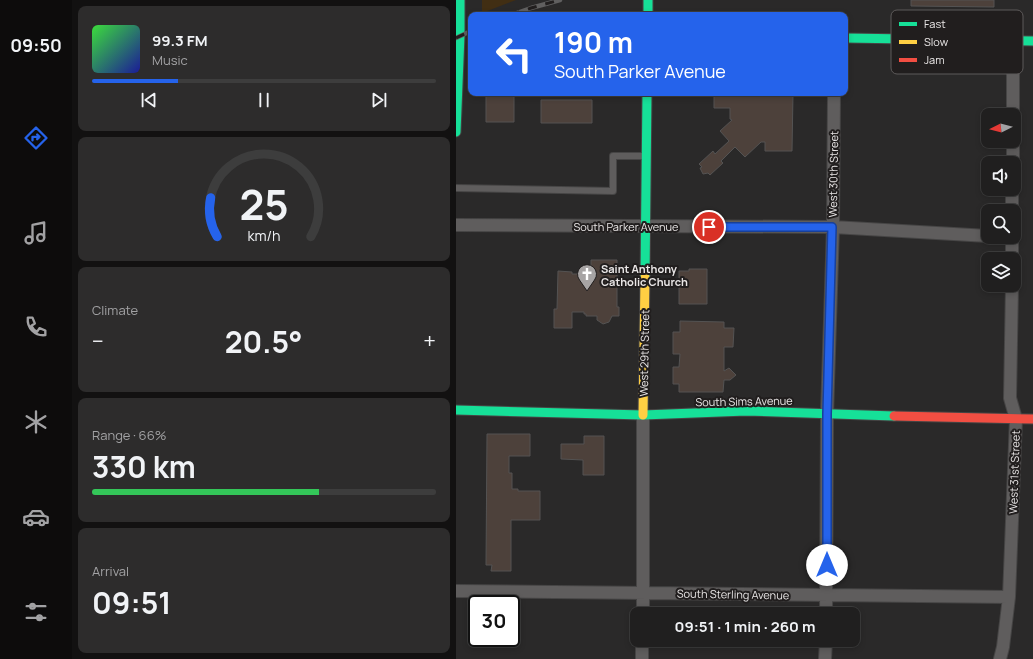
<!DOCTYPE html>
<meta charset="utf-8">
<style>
:root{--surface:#201f1f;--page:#2d2c2c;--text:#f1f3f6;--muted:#a2a2a4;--line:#3d3d3d;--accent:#2563eb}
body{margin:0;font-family:Manrope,sans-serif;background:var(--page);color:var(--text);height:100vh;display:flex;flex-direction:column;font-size:15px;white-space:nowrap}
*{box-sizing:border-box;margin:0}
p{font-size:13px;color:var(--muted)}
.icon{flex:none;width:22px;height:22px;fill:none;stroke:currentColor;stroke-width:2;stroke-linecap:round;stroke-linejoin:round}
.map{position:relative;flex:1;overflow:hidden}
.details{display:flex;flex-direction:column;gap:6px;padding:6px;background:#121111;width:384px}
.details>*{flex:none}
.hud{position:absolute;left:12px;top:12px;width:380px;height:84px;border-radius:8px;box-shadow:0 2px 6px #0003,0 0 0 1px var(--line);background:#2563eb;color:#fff;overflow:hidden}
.needle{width:26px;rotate:264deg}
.controls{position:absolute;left:525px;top:108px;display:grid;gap:8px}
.controls a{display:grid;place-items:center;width:40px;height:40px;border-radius:8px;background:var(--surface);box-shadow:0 2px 6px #0003,0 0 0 1px var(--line);font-size:20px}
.speed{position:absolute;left:12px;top:595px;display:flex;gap:8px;font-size:20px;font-weight:700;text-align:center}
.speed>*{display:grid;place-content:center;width:52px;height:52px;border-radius:50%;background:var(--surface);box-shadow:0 2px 6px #0003,0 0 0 1px var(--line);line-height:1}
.speed .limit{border:2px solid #111;border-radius:6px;background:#fff;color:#111}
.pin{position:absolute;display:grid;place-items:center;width:34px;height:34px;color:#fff;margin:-17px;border:2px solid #fff;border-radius:50%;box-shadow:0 1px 4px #0007}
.me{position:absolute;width:44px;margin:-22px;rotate:0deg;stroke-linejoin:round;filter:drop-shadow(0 0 3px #0008)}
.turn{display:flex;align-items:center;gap:14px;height:84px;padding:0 20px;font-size:18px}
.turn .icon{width:52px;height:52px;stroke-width:2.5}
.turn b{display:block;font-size:28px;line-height:34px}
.big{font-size:30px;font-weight:700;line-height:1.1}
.details .card{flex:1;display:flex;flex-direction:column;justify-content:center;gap:6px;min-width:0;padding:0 14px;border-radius:8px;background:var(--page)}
.details .dial{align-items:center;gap:0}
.dial svg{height:104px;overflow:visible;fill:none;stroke:var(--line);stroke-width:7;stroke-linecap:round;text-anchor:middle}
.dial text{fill:var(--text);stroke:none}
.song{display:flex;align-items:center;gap:12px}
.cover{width:48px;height:48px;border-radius:6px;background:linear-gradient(135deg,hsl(120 70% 55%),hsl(240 70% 35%))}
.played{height:4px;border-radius:2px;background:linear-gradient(90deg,var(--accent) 25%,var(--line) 25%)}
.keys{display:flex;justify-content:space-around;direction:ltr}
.heat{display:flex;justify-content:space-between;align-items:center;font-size:22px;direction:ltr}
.charge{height:6px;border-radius:3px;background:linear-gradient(90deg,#34c759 66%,var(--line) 0)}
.trip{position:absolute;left:174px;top:607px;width:230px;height:40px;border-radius:8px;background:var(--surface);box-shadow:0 2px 6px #0003,0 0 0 1px var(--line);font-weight:700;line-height:40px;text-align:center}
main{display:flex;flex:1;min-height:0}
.menu{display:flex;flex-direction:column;width:72px;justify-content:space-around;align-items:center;background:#0d0c0c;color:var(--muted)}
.menu .icon{width:28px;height:28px}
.menu .on{color:var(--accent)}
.menu b{font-size:18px;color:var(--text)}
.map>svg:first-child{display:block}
</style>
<main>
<nav class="menu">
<b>09:50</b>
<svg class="icon on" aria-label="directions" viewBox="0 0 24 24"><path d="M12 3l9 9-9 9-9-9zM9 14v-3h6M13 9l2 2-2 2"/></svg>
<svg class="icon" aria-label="music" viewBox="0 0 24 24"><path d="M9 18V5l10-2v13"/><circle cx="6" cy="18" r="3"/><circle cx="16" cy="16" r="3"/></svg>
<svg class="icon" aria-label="phone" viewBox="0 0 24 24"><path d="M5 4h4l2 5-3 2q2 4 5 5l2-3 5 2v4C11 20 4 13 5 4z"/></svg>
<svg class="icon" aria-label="climate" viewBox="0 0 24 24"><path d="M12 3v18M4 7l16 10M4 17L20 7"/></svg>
<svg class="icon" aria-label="car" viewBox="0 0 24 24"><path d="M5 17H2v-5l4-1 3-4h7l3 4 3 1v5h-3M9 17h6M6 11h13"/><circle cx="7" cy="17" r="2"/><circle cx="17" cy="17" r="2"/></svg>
<svg class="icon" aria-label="filters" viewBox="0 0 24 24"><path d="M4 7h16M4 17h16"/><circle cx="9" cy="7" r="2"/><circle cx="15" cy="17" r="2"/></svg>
</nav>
<section class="details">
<div class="card">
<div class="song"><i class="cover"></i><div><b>99.3 FM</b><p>Music</p></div></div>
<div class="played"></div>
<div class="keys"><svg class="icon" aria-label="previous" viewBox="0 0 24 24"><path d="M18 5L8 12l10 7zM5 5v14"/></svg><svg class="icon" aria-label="pause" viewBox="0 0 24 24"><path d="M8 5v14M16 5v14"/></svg><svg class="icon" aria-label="next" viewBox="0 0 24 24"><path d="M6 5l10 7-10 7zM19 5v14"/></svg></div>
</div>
<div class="card dial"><svg viewBox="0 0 100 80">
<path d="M14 69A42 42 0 1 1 86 69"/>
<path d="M14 69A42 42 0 0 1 9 39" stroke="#2563eb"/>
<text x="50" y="56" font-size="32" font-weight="700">25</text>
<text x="50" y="72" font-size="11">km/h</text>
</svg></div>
<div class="card"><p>Climate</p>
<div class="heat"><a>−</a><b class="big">20.5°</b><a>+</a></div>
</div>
<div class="card"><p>Range · 66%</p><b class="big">330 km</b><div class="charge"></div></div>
<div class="card"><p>Arrival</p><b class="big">09:51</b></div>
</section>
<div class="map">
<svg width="577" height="659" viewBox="0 0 577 659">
<rect width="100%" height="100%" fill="#2a2929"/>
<!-- green -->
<path fill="#412e13" d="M26,0h34l-34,13z"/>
<!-- building -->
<path fill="#4d413b" stroke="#545353" d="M455,0h83v7l-83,-1z
M30,93h28v29h-28z
M258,93h79l-1,58h-27v-9h-4l-16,15 -10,-10 -14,14 2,2 -13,12 -2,-2 -5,1 -3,-6 2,-1 -3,-3 14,-13 2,3 14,-13 -9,-10 12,-11 -2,-1v-11h-16z
M85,100h51v23h-51z
M135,260h26v47h2v9h-7l-3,6 -6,2 -6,-4v-4h-11v-2h-2v-2h-12v16h-18v-19h3l1,-38 14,1v2h19z
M233,269h18v35h-28v-33h10z
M224,321l44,1v6h10l-1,19h-9v24l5,-3 7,7 -6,5h-6l-1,12h-44v-8h-6v-17h6l1,-13h-7v-22h7z
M31,434h43v22h-21v17h3v16h6v2h22v29h-29v51h-20l1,-6h-6z
M128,436h20v39h-21v-15l-22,-1v-15h23z"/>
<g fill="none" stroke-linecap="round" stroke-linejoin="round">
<defs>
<path id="lane" d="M0,188l157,3v-35h32"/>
<path id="street" d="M557,115v-74
M557,163v-22
M556,211v-22
M0,225l377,2 155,9
M556,259v-22
M0,591l553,6
M187,614v-199
M370,614l1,-200 6,-187 1,-134
M186,659v-19
M369,659l1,-19
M544,659l3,-12 6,-50 7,-178 -6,-21 2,-113"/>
<path id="fast" d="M192,0v15
M389,38l188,3
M0,132l4,-97v-35
M189,277l2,-184
M0,410l187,5 103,-4 148,5"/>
<path id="slow" d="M187,415l2,-138"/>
<path id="jam" d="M438,416l139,3"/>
</defs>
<!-- lane casing -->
<use href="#lane" stroke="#464545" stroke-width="8"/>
<!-- street casing -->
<use href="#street" stroke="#464545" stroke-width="14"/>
<!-- fast casing -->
<use href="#fast" stroke="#464545" stroke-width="11"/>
<!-- slow casing -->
<use href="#slow" stroke="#464545" stroke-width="11"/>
<!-- jam casing -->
<use href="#jam" stroke="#464545" stroke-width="11"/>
<!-- lane -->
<use href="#lane" stroke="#5f5d5d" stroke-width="6"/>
<!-- street -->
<use href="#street" stroke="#5f5d5d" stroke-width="12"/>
<!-- fast -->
<use href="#fast" stroke="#16e098" stroke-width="9"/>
<!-- slow -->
<use href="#slow" stroke="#ffcf43" stroke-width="9"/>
<!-- jam -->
<use href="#jam" stroke="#f24e42" stroke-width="9"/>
<defs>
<path id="rail" d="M55,15l20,-7 29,-8
M0,38l15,-7"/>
</defs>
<!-- rail casing -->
<use href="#rail" stroke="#605f5f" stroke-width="4.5"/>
<!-- rail -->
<use href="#rail" stroke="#211e1e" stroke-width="3" stroke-dasharray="9" stroke-linecap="butt"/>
</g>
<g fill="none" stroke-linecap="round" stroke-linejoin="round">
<defs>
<path id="route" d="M253,227h123l-5,187v151"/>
</defs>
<!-- route casing -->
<use href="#route" stroke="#184099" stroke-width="10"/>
<!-- route -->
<use href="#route" stroke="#2563eb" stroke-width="7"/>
</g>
<!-- icons -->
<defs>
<symbol id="church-pin" viewBox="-11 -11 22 30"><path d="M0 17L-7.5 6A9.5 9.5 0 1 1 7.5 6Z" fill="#a7a4a4" stroke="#211e1e"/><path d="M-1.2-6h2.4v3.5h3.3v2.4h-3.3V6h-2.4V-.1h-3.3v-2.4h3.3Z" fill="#fff"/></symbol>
</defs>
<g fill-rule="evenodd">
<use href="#church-pin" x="120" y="263" width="22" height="30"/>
</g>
<g text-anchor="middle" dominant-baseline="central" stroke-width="4" stroke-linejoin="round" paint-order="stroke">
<!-- street labels -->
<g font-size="11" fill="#eae7e7" stroke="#211e1e">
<text transform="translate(377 174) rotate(-89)">West 30th Street</text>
<text x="170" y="226">South Parker Avenue</text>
<text transform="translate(188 353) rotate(-89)">West 29th Street</text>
<text transform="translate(288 401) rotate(-1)">South Sims Avenue</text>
<text transform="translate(558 472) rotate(-88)">West 31st Street</text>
<text transform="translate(277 594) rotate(1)">South Sterling Avenue</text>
</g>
<!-- poi labels -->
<g font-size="11" font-weight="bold" fill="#eae7e7" stroke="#211e1e" text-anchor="start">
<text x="145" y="268">Saint Anthony<tspan x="145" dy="13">Catholic Church</tspan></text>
</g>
</g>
<!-- legend -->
<rect x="435" y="10" width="132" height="64" rx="6" fill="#211e1e" stroke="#5d5a5a" stroke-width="1"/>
<rect x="443" y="22" width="18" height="4" fill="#16e098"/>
<rect x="443" y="40" width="18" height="4" fill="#ffcf43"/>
<rect x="443" y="58" width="18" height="4" fill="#f24e42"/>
<g font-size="11" fill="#eae7e7">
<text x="468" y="28">Fast</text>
<text x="468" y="46">Slow</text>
<text x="468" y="64">Jam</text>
</g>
</svg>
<div class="controls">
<a><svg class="needle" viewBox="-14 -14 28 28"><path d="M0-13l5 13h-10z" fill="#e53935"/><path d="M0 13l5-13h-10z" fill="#a2a2a4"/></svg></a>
<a><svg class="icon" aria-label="sound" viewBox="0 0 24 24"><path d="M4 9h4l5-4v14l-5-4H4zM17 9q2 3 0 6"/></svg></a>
<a><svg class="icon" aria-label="search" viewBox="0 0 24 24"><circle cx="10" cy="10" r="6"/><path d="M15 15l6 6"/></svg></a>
<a><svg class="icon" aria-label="layers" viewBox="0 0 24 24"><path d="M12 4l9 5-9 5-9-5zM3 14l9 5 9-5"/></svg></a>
</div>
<div class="speed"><div class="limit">30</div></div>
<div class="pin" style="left:253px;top:227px;background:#d93025"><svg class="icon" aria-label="arrive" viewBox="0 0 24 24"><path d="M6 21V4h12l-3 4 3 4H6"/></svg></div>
<svg class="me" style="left:371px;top:565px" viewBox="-20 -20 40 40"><circle r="19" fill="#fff"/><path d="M0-13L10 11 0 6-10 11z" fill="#2563eb"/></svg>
<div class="trip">09:51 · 1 min · 260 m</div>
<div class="hud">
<div class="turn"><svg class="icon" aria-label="left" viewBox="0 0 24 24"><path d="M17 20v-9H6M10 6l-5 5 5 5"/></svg><div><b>190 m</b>South Parker Avenue</div></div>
</div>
</div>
</main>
